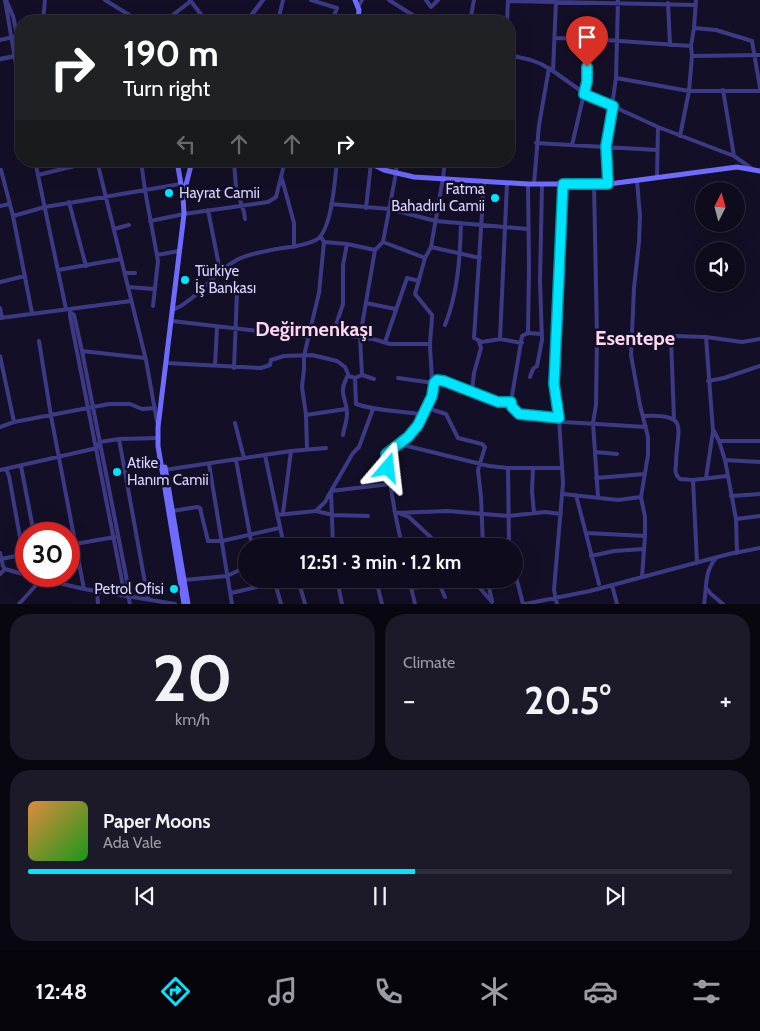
<!DOCTYPE html>
<meta charset="utf-8">
<style>
:root{--surface:#0e0b1c;--page:#1c1929;--text:#f1f3f6;--muted:#9b9ba3;--line:#2e2b3b;--accent:#00e5ff}
body{margin:0;font-family:Cabin,sans-serif;background:var(--page);color:var(--text);height:100vh;display:flex;flex-direction:column;font-size:19px;white-space:nowrap}
*{box-sizing:border-box;margin:0}
p{font-size:16px;color:var(--muted)}
.icon{flex:none;width:28px;height:28px;fill:none;stroke:currentColor;stroke-width:2;stroke-linecap:round;stroke-linejoin:round}
.map{position:relative;height:604px;overflow:hidden}
.details{display:flex;flex-direction:column;gap:10px;padding:10px;background:#08060f;flex:1}
.details>*{flex:none}
.hud{position:absolute;left:15px;top:15px;width:500px;height:152px;border-radius:20px;box-shadow:0 5px 20px #0002,0 0 0 1px var(--line);background:#202124;color:#fff;overflow:hidden}
.needle{width:32px;rotate:6deg}
.fabs{position:absolute;left:695px;top:182px;display:grid;gap:10px}
.fabs a{display:grid;place-items:center;width:50px;height:50px;border-radius:50%;background:var(--surface);box-shadow:0 5px 20px #0002,0 0 0 1px var(--line);font-size:25px}
.speed{position:absolute;left:15px;top:522px;display:flex;gap:10px;font-size:25px;font-weight:700;text-align:center}
.speed>*{display:grid;place-content:center;width:65px;height:65px;border-radius:50%;background:var(--surface);box-shadow:0 5px 20px #0002,0 0 0 1px var(--line);line-height:1}
.speed .limit{border:8px solid #d22;background:#fff;color:#111}
.pin{position:absolute;display:grid;place-items:center;width:42px;height:42px;color:#fff;margin:-51px -21px;border-radius:50% 50% 50% 0;rotate:-45deg;box-shadow:0 0 5px #0007}
.pin .icon{rotate:45deg}
.me{position:absolute;width:55px;margin:-28px;rotate:17deg;stroke-linejoin:round;filter:drop-shadow(0 0 4px #0008)}
.turn{display:flex;align-items:center;gap:18px;height:105px;padding:0 25px;font-size:22px}
.turn .icon{width:65px;height:65px;stroke-width:2.5}
.turn b{display:block;font-size:35px;line-height:42px}
.lanes{display:flex;align-items:center;height:48px;padding:0 25px;background:#0003;justify-content:center;gap:25px;direction:ltr}
.lanes .off{opacity:.35}
.big{font-size:38px;font-weight:700;line-height:1.1}
.details .tile{flex:1;display:flex;flex-direction:column;justify-content:center;gap:8px;min-width:0;padding:0 18px;border-radius:20px;background:var(--page)}
.details .dial{align-items:center;gap:0}
.dial b{font-size:65px;line-height:1}
.song{display:flex;align-items:center;gap:15px}
.cover{width:60px;height:60px;border-radius:8px;background:linear-gradient(135deg,hsl(30 70% 55%),hsl(120 70% 35%))}
.played{height:5px;border-radius:2px;background:linear-gradient(90deg,var(--accent) 55%,var(--line) 55%)}
.keys{display:flex;justify-content:space-around;direction:ltr}
.heat{display:flex;justify-content:space-between;align-items:center;font-size:28px;direction:ltr}
.details .tiles{flex:1;display:grid;gap:10px;grid-template-columns:1fr 1fr}
.tile:last-child{grid-column:span 2}
.trip{position:absolute;left:238px;top:538px;width:285px;height:50px;border-radius:25px;background:var(--surface);box-shadow:0 5px 20px #0002,0 0 0 1px var(--line);font-weight:700;line-height:50px;text-align:center}
.tab-bar{display:flex;height:80px;justify-content:space-around;align-items:center;background:#06040b;color:var(--muted)}
.tab-bar .icon{width:35px;height:35px}
.tab-bar .current{color:var(--accent)}
.tab-bar b{font-size:22px;color:var(--text)}
.map>svg:first-child{display:block}
</style>
<div class="map">
<svg width="760" height="604" viewBox="0 0 760 604">
<rect width="100%" height="100%" fill="#130f26"/>
<g fill="none" stroke-linecap="round" stroke-linejoin="round">
<!-- minor -->
<path stroke="#3d3a85" stroke-width="4" d="M5,0l16,94
M6,0l7,16 8,37
M105,0l34,21
M190,0l16,21
M311,0l26,8 -5,13
M389,0l33,21
M426,0l5,7 7,-7
M508,1l188,4
M668,3l2,42
M358,7l4,-7
M471,16l3,-16
M43,20l2,-20
M34,21l9,-1 15,1
M165,21l26,-20
M278,21l5,-21
M507,21l1,-21
M694,28l22,2 36,11 8,47
M555,38l36,1 100,7
M0,40l17,-4
M509,55l22,5 10,4 12,7 31,22 74,34 76,29 17,12
M692,56l68,-1
M553,71l3,-70
M616,78l73,13h71
M723,90l11,66
M680,136l9,-45 3,-35 -1,-10 3,-18 2,-28
M536,143l121,7
M572,145l15,-64 -1,-42
M35,161l31,148
M97,161l49,199 11,62
M141,161l4,29 13,71 -5,45
M234,161l2,27 8,24 1,7
M0,170h1l12,46 19,97
M38,175l57,-14
M657,177l1,-50
M282,179l12,44v24
M637,181l3,35 -1,26 -5,46 -3,67 9,50 8,32v18l-7,42 4,20v19l-3,41
M484,182l-10,156 8,4 18,-3 22,4
M528,184l1,82 -1,67
M534,184l5,-59 10,-57
M594,184l3,152 -1,69 -3,18 5,74
M609,184l-3,-37 10,-69 2,-78
M69,202l17,64
M331,204l58,5 47,12 92,8
M0,206l10,-2
M366,208l5,-45
M208,210l12,61
M13,216l32,-9 36,-6 99,-17
M150,221l34,-7 84,-12 8,-5 9,-36
M114,229l15,-4
M324,242l23,2 28,6 8,-8 13,-69 1,-12
M383,242l42,16 6,-11 12,-69 2,-17
M431,247l49,11
M157,255l22,-4
M58,270l63,-11
M125,273h10
M0,282l25,-6
M128,287l26,2
M366,303l29,6
M0,308l2,10
M70,309v7l53,270 4,4 3,14
M173,310c25,-11 39,-36 62,-49 11,-7 24,-8 36,-11 15,-3 32,-3 45,-10 16,-9 19,-61 21,-79
M71,313l3,2 8,36 46,235 -1,4
M0,318l131,-17
M172,321l137,16
M445,325c13,-32 15,-68 16,-102
M311,331l62,8 17,5h40
M333,334l10,-30v-39l4,-21
M500,339l7,-156
M632,339c13,0 32,6 42,-3l32,1 36,5 18,-3
M671,339l3,80
M39,341l12,75 33,173
M385,342l22,-64 12,3
M82,351l63,7
M0,356l14,66
M166,363l95,5 9,-3 1,-5 13,-4 28,-1 25,6 8,6 4,9 6,2 7,-3 12,4
M215,366l2,-39
M234,368l3,-76
M362,375l-2,-38 15,-87
M530,377l3,-8 4,-3 5,-26 -2,-59 2,-97
M355,378l1,26c23,8 45,6 68,11
M398,378l36,5 3,-3 7,1 54,21h13c5,20 38,10 53,20l82,5
M708,381l16,-3 36,-12
M472,392l2,-19 7,-25 -2,-6
M511,402l11,-66 6,-3 14,1
M427,408l19,6 12,24 24,6 3,3 -7,23 3,27 2,49
M306,415l40,-6
M643,416c49,-3 33,13 33,49 -1,6 -1,10 4,14l13,1 34,-4
M235,423l9,35
M0,427l14,-5 95,-18h21l12,5 13,-1
M714,431l5,10 6,19 11,59 1,34
M343,435c1,-7 4,-14 4,-21 0,-18 -10,-18 1,-39
M119,439l29,160
M719,441h41
M399,444l90,22 19,2h54
M307,449l-1,-34 -4,-28 2,-18v-13l15,-63 5,-51 -3,-5
M595,452l22,2
M265,455l19,91
M236,460l16,86
M725,460l35,2
M209,464l23,140
M21,466l13,68
M508,468l1,78
M533,468l-1,23 2,22
M6,469l3,7 14,78
M0,470l97,-22 3,-6 19,-3 39,-1
M164,470l127,-19 35,-3
M596,478l49,-4
M706,478l7,-47 -7,-94
M693,480l4,83
M563,494l55,6 23,-3
M576,495l23,89
M731,496l29,-2
M172,511l25,-4 3,1 8,33h14l57,-13
M316,511l9,-9 6,-11 59,-7
M283,513l8,-62
M395,513l53,-2 60,5 37,-4 16,2
M401,514l8,3 31,29
M277,515l39,-4 17,4 35,1
M736,519l24,-3
M586,533l59,3
M69,545l46,-8
M333,546l-2,-55 22,-38 6,-6 14,-38
M402,546l-7,-33 -9,-55c1,-9 25,-23 32,-33 20,-27 13,-48 12,-79 0,-10 2,-21 2,-31l-17,-21 10,-36
M0,553l3,13 2,3 21,6
M591,556l23,-5 30,-2
M1,559l25,-5
M514,569l9,35
M0,574l5,-5
M29,576l55,13 91,15
M274,579l7,25
M298,579l7,25
M337,579l5,25
M376,579l6,25
M409,579l6,25
M437,579l8,18
M472,579l20,23
M487,579l5,22
M184,580l43,-4 19,-9
M612,585l5,19
M411,588l43,-4 18,-4
M706,588l5,6 12,10
M97,592l1,12
M231,593l44,-10
M19,604l18,-20 2,-6
M525,604l65,-13 139,-37 31,-6
M557,604l-3,-14 9,-107 -4,-65 -5,-34 9,-200
M704,604c3,-17 0,-32 12,-46"/>
<!-- tertiary -->
<path stroke="#3d3a85" stroke-width="4.5" d="M247,21l16,-21
M0,59l21,-4"/>
<!-- secondary -->
<path stroke="#6f6bff" stroke-width="5" d="M355,0l4,10 -1,11
M177,161l6,35 1,18 -26,213v19l26,158
M366,161l18,9 30,7 114,7h81l128,-17 23,4
M184,193l8,-32
M165,467l23,137"/>
</g>
<g fill="none" stroke-linecap="round" stroke-linejoin="round">
<defs>
<path id="route" d="M388,468l-2,-14 22,-17 10,-12 14,-29 2,-13 3,-3 7,1 54,21h13l1,5 7,7 40,4 -5,-34 9,-200h45l-2,-38 7,-40 -29,-12 3,-13v-14"/>
</defs>
<!-- route casing -->
<use href="#route" stroke="#0095a6" stroke-width="12"/>
<!-- route -->
<use href="#route" stroke="#00e5ff" stroke-width="9"/>
</g>
<!-- markers -->
<g fill="#00e5ff" stroke="#130f26" stroke-width="2">
<circle cx="169" cy="193" r="5"/>
<circle cx="495" cy="198" r="5"/>
<circle cx="185" cy="280" r="5"/>
<circle cx="117" cy="472" r="5"/>
<circle cx="174" cy="589" r="5"/>
</g>
<g text-anchor="middle" dominant-baseline="central" stroke-width="5" stroke-linejoin="round" paint-order="stroke">
<!-- poi labels -->
<g font-size="15" fill="#d9d4ff" stroke="#130f26" text-anchor="start">
<text x="485" y="189" text-anchor="end">Fatma<tspan x="485" dy="17">Bahadırlı Camii</tspan></text>
<text x="179" y="193">Hayrat Camii</text>
<text x="195" y="271">Türkiye<tspan x="195" dy="17">İş Bankası</tspan></text>
<text x="127" y="463">Atike<tspan x="127" dy="17">Hanım Camii</tspan></text>
<text x="164" y="589" text-anchor="end">Petrol Ofisi</text>
</g>
<!-- district labels -->
<g font-size="20" font-weight="bold" fill="#ffd6f0" stroke="#130f26">
<text x="314" y="329">Değirmenkaşı</text>
<text x="635" y="338">Esentepe</text>
</g>
</g>
</svg>
<div class="fabs">
<a><svg class="needle" viewBox="-14 -14 28 28"><path d="M0-13l5 13h-10z" fill="#e53935"/><path d="M0 13l5-13h-10z" fill="#9b9ba3"/></svg></a>
<a><svg class="icon" aria-label="sound" viewBox="0 0 24 24"><path d="M4 9h4l5-4v14l-5-4H4zM17 9q2 3 0 6"/></svg></a>
</div>
<div class="speed"><div class="limit">30</div></div>
<div class="pin" style="left:587px;top:67px;background:#d93025"><svg class="icon" aria-label="arrive" viewBox="0 0 24 24"><path d="M6 21V4h12l-3 4 3 4H6"/></svg></div>
<svg class="me" style="left:388px;top:468px" viewBox="-20 -20 40 40"><path d="M0-17L14 15 0 8-14 15z" fill="#00e5ff" stroke="#fff" stroke-width="4"/></svg>
<div class="trip">12:51 · 3 min · 1.2 km</div>
<div class="hud">
<div class="turn"><svg class="icon" aria-label="right" viewBox="0 0 24 24"><path d="M7 20v-9h11M14 6l5 5-5 5"/></svg><div><b>190 m</b>Turn right</div></div>
<div class="lanes"><svg class="icon off" aria-label="left" viewBox="0 0 24 24"><path d="M17 20v-9H6M10 6l-5 5 5 5"/></svg><svg class="icon off" aria-label="ahead" viewBox="0 0 24 24"><path d="M12 20V5M6 11l6-6 6 6"/></svg><svg class="icon off" aria-label="ahead" viewBox="0 0 24 24"><path d="M12 20V5M6 11l6-6 6 6"/></svg><svg class="icon" aria-label="right" viewBox="0 0 24 24"><path d="M7 20v-9h11M14 6l5 5-5 5"/></svg></div>
</div>
</div>
<section class="details">
<div class="tiles">
<div class="tile dial"><b>20</b><p>km/h</p></div>
<div class="tile"><p>Climate</p>
<div class="heat"><a>−</a><b class="big">20.5°</b><a>+</a></div>
</div>
<div class="tile">
<div class="song"><i class="cover"></i><div><b>Paper Moons</b><p>Ada Vale</p></div></div>
<div class="played"></div>
<div class="keys"><svg class="icon" aria-label="previous" viewBox="0 0 24 24"><path d="M18 5L8 12l10 7zM5 5v14"/></svg><svg class="icon" aria-label="pause" viewBox="0 0 24 24"><path d="M8 5v14M16 5v14"/></svg><svg class="icon" aria-label="next" viewBox="0 0 24 24"><path d="M6 5l10 7-10 7zM19 5v14"/></svg></div>
</div>
</div>
</section>
<nav class="tab-bar">
<b>12:48</b>
<svg class="icon current" aria-label="directions" viewBox="0 0 24 24"><path d="M12 3l9 9-9 9-9-9zM9 14v-3h6M13 9l2 2-2 2"/></svg>
<svg class="icon" aria-label="music" viewBox="0 0 24 24"><path d="M9 18V5l10-2v13"/><circle cx="6" cy="18" r="3"/><circle cx="16" cy="16" r="3"/></svg>
<svg class="icon" aria-label="phone" viewBox="0 0 24 24"><path d="M5 4h4l2 5-3 2q2 4 5 5l2-3 5 2v4C11 20 4 13 5 4z"/></svg>
<svg class="icon" aria-label="climate" viewBox="0 0 24 24"><path d="M12 3v18M4 7l16 10M4 17L20 7"/></svg>
<svg class="icon" aria-label="car" viewBox="0 0 24 24"><path d="M5 17H2v-5l4-1 3-4h7l3 4 3 1v5h-3M9 17h6M6 11h13"/><circle cx="7" cy="17" r="2"/><circle cx="17" cy="17" r="2"/></svg>
<svg class="icon" aria-label="filters" viewBox="0 0 24 24"><path d="M4 7h16M4 17h16"/><circle cx="9" cy="7" r="2"/><circle cx="15" cy="17" r="2"/></svg>
</nav>
